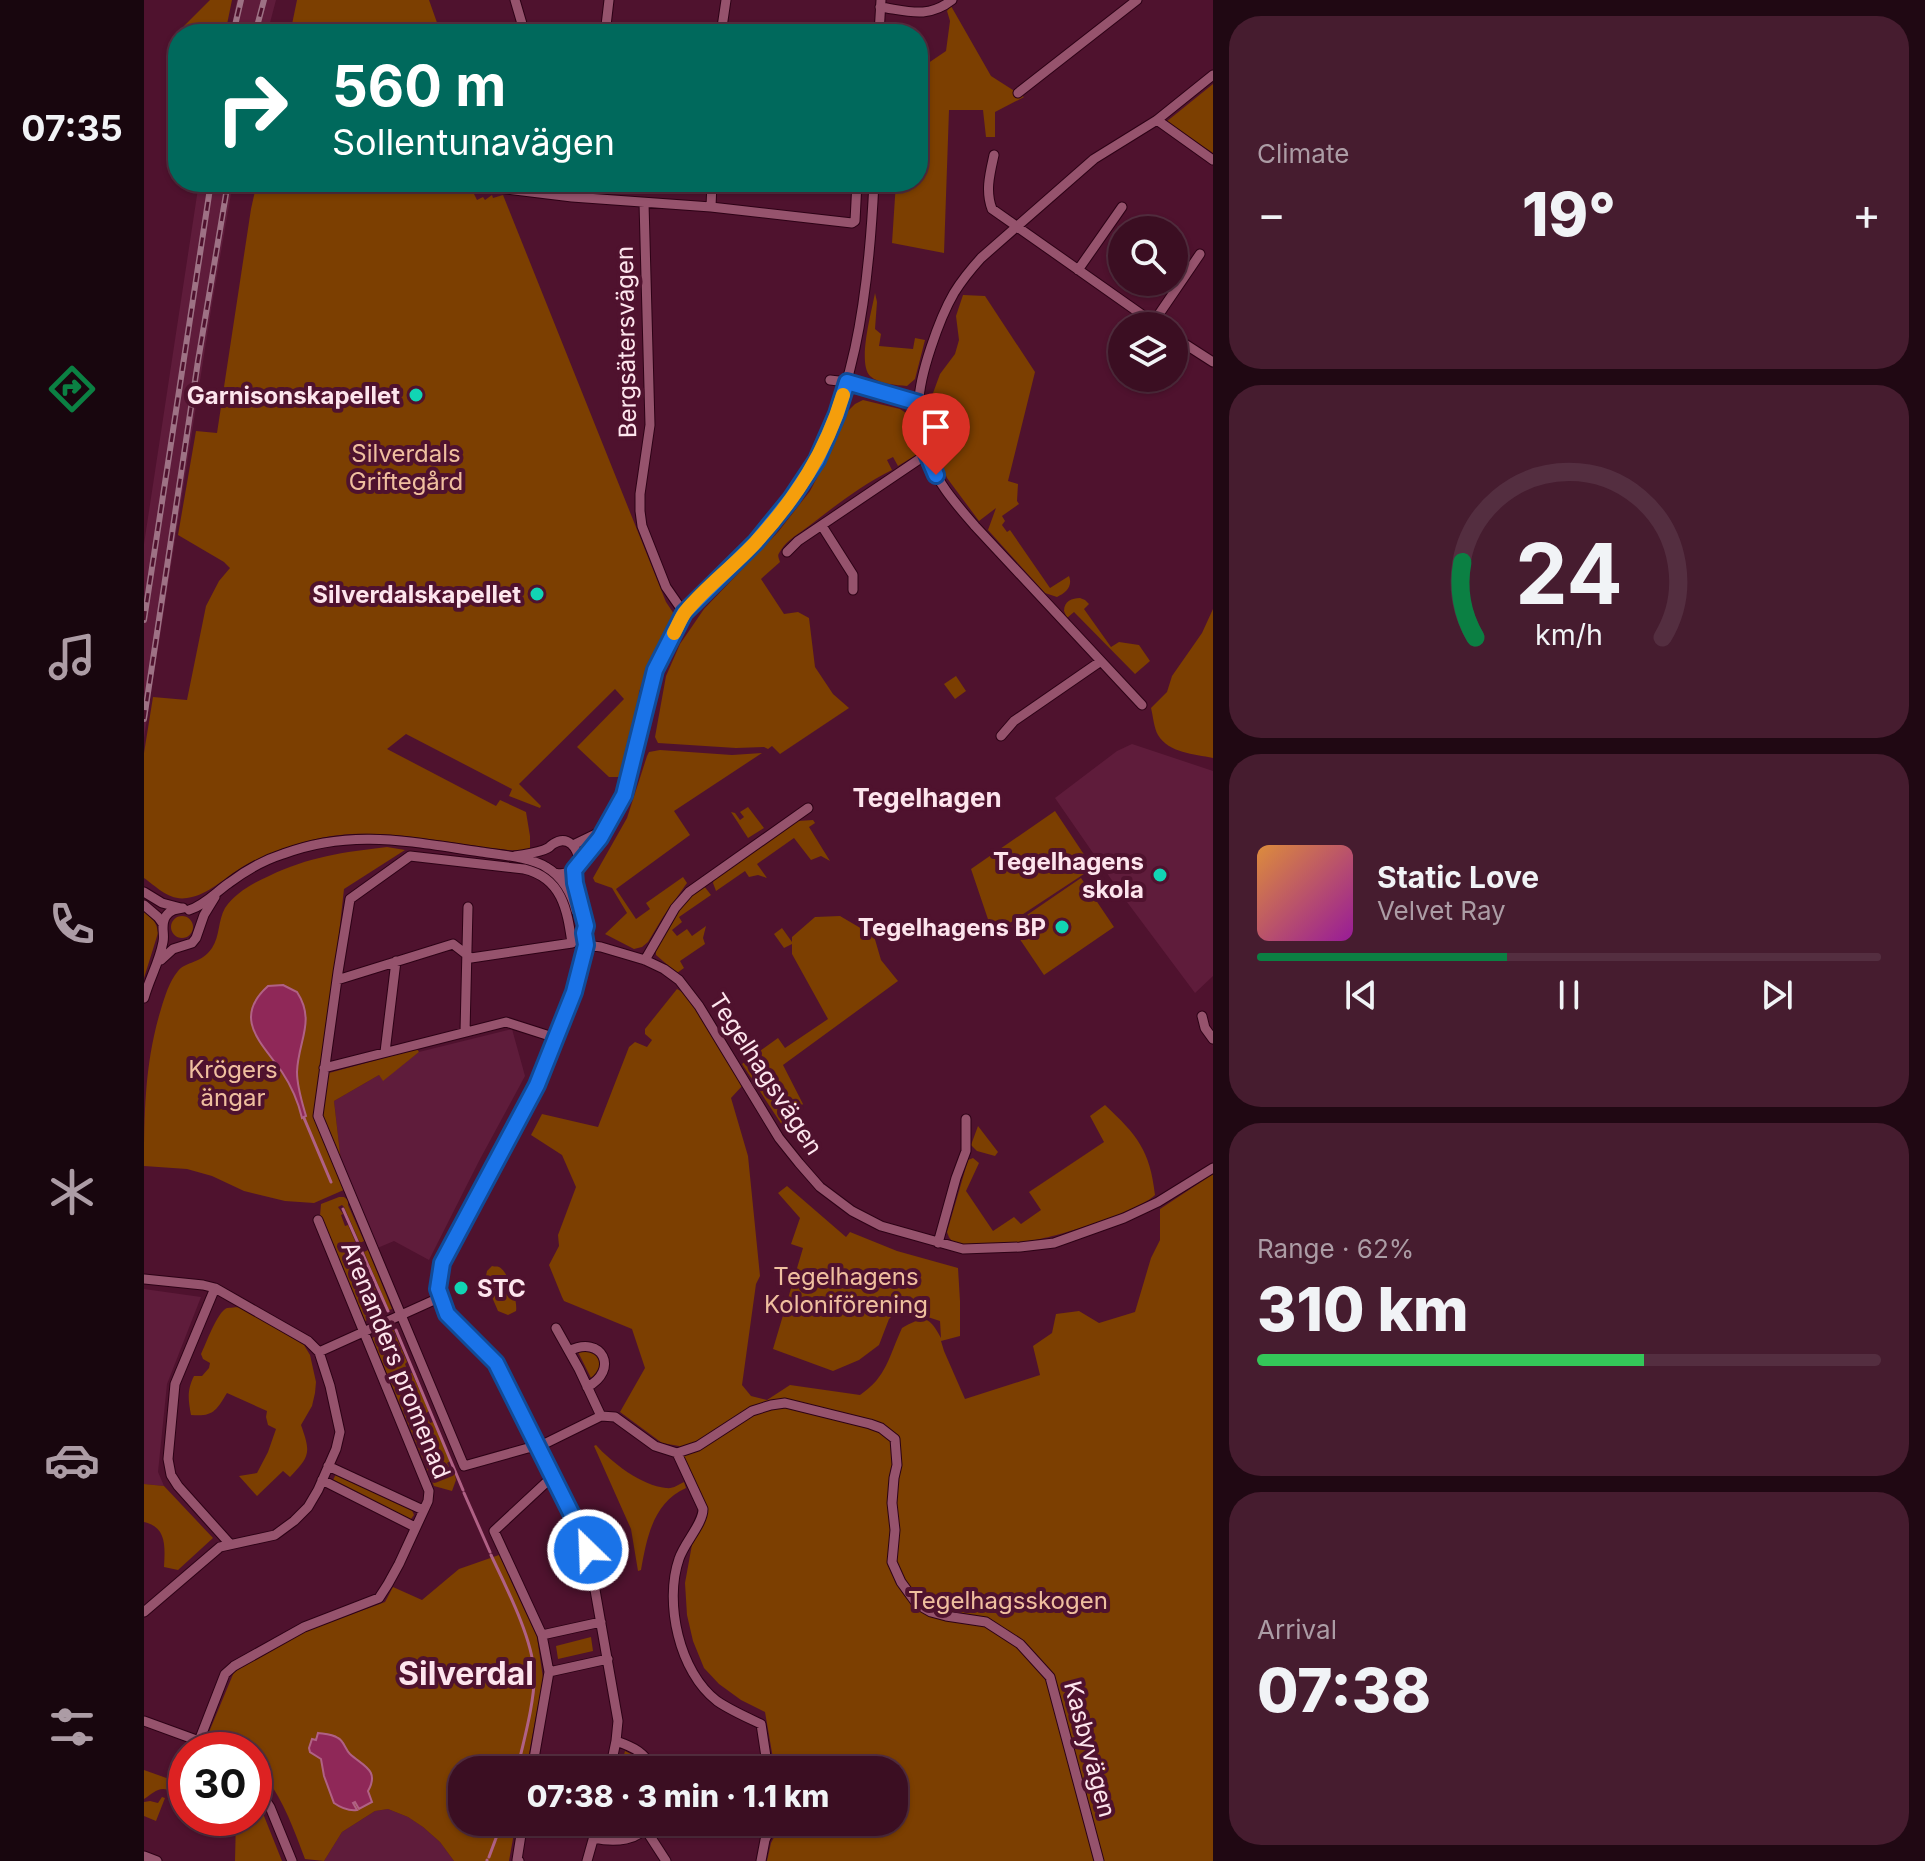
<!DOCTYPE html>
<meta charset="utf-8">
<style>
:root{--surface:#3b0e22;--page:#461c2f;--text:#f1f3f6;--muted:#ac9ca5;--line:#542e40;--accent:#0b8043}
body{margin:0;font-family:Inter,sans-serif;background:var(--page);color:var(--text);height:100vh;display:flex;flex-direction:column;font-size:30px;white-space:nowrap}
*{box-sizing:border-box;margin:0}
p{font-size:26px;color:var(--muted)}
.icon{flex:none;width:44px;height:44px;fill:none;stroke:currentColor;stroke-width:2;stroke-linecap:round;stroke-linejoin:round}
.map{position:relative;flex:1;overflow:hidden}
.panel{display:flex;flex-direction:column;gap:16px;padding:16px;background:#200813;width:712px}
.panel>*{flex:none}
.top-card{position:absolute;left:24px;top:24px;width:760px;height:168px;border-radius:32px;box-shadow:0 2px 6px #0004,0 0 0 2px var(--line);background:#00695c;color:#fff;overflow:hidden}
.tools{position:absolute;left:964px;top:216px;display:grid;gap:16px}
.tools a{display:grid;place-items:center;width:80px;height:80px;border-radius:50%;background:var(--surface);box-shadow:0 2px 6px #0004,0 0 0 2px var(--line);font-size:40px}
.speed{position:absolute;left:24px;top:1732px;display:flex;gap:16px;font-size:40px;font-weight:700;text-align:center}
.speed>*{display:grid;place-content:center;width:104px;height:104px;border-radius:50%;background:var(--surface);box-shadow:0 2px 6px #0004,0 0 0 2px var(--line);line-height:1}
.speed .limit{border:12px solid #d22;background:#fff;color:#111}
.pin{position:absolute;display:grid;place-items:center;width:68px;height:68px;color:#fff;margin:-82px -34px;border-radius:50% 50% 50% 0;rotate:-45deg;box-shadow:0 0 8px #0007}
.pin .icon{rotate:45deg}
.me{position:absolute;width:88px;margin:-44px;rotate:336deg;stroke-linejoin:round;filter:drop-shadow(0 0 6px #0008)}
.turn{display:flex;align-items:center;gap:28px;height:168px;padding:0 32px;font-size:36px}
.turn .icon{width:104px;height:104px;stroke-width:2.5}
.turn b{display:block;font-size:56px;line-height:68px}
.big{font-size:60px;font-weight:800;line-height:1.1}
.panel .card{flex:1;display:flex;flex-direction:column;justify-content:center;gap:12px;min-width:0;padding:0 28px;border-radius:32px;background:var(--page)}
.panel .dial{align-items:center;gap:0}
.dial svg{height:208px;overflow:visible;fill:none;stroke:var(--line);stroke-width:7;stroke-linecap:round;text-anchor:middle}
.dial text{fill:var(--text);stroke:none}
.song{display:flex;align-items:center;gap:24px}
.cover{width:96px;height:96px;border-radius:12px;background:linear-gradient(135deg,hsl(30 70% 55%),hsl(300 70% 35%))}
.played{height:8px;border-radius:4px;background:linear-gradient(90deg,var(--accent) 40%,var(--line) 40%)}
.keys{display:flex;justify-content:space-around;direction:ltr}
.heat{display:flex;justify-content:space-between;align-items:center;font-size:44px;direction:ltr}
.charge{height:12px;border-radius:6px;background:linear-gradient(90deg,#34c759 62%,var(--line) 0)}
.trip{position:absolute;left:304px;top:1756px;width:460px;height:80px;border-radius:32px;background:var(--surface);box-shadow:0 2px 6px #0004,0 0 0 2px var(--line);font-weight:800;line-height:80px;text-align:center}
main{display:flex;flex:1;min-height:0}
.menu{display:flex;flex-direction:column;width:144px;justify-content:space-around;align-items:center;background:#18060e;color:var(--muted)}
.menu .icon{width:56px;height:56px}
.menu .selected{color:var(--accent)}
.menu b{font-size:36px;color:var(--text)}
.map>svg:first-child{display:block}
</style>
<main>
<nav class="menu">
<b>07:35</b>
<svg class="icon selected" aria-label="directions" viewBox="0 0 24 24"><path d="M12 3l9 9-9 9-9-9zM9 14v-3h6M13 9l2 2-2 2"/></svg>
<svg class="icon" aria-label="music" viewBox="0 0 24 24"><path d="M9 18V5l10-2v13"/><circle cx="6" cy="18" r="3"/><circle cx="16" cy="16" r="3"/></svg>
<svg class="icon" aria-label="phone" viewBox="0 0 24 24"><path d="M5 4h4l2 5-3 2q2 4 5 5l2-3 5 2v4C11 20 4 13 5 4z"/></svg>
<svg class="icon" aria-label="climate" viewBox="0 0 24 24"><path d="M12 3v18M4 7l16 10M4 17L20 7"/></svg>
<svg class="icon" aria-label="car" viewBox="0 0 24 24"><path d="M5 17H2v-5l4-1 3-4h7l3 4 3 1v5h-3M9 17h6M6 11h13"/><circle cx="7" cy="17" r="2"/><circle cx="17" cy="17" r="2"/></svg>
<svg class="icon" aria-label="filters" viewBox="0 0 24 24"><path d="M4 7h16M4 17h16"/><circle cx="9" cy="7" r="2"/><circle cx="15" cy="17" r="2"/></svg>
</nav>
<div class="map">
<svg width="1069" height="1861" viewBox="0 0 1069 1861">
<rect width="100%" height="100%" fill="#4f122e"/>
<!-- built -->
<path fill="#5f1c3b" d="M93,0h39l-9,34h-37z
M55,182h34l-21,122 -68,434v-194z
M988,744l81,27v205l-18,17 -68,-91 -72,-104 62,-47z
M368,1029l13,47 -46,85 -50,99 -35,-19 -19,8 -34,-87 -7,-61 45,-26 4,5 36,-28z
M0,1289l57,8 -34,87 -9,88 6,14 -20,-2z
M244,1809l20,8 15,10 17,15 14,19h-130l18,-29 33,-21z"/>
<!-- green -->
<path fill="#7c3f01" d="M66,0h22l-7,34h-41v-8z
M153,0h132l12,34h-151z
M807,6l40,70 33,21 -29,15v25h-9l-3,-27h-34l-5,143 -52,-10 4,-61h22v-112l28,-19 4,-30 -3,-10z
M1069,84v69l-47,-31z
M113,182h211l9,18 6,-3 2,3 7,-5 1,3 10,-3 163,407 8,12 -1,11 -27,47 -7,20 -1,15 -12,61 -5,9h-12l-32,-30 47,-48 -9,-10 -96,95 22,22 -1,2 -31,-12 3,-7 -106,-55 -19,15 109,57 4,-6 26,12 4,24v14c-23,2 -44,-3 -67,-6 -49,-7 -102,-17 -151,-4 -24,6 -46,14 -68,26 -19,11 -35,29 -57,32 -18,3 -30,-11 -43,-20v-125l9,-56 34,3 19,-94 13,-25 11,-13 -6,-6 -46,-27 18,-104 21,2 34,-224z
M731,293l2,9 -2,27 6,5 -2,12 34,3 2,-11 10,2 -10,39 -8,7c-11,-1 -28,-2 -37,-10 -13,-13 2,-66 5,-83z
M819,295l22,1 50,76 -27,109 10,3 -1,17 2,3 -17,12 3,5 -3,4 5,7 3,-2 40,58 19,-12c4,10 -3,17 -12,21l-12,-4 -57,-63 8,-22 -17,13 -32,-43 -15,-39 -3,-35 11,-30 15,-20 4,-14 -3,-24z
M719,400l37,9 6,4c1,19 -8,25 12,36l-2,6 -18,11 -5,-9 -6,3 5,10c-30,15 -56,35 -83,56 -9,7 -21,13 -28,24 -4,6 -3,5 -1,12l-19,17 23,35 14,-2 11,6 6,49 18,27 16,14 -69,46 -8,-8 -4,3 -4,-2 -28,1 -78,-5 -3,-6 11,-61 14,-32 24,-35 74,-77 32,-41 20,-38 17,-41 8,-8z
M936,598l5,2 4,4 -5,5 27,38 8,-5 20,3 11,16 -15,13 -61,-62 -7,6 -3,-7c0,-10 8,-13 16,-13z
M1069,609v149c-19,-4 -44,-5 -55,-23 -4,-7 -5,-19 -7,-27l16,-16 5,-16 30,-43z
M812,676l10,15 -11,8 -11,-15z
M516,750l72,5 30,-2 -88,58 16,24 -74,54 20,30 14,-10 -4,-6 37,-26 4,6 -24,34 -15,25 -6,5 -8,2 -29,-15 22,-21 -15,-25 -17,-6 -2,-4 34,-60 20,-62 2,-4z
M604,807l16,21 -16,10 -17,-26 4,1 5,7 4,-3 -4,-5z
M911,811l38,57 -100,66 -22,-65z
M669,820l2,3 -6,4 21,34 -9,-5 -10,4 -17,-22 -37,26 10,14 -9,-3 -9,2 -4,-6 -29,20 -3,-8 1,-5 84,-57z
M243,847l18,3 -61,39 -8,72 -10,61 -10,94 30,73 -32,14 -29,-2 -41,-10 -32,-15 -25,-7 -43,-3c0,-53 1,-105 17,-157 4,-13 8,-27 17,-38 8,-10 23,-7 34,-23 8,-12 6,-28 13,-40 10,-15 28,-25 44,-32 39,-19 75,-24 118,-29z
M937,878l33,49 -70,48 -33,-49z
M560,886l7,9 -32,22 3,5 -10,8 5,6 10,-7 5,7 14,-10 -3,12 2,6 -25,17 4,7 -7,5 -21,-18v-7c11,-19 27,-53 48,-62z
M0,912c8,6 13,10 14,21l-14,45z
M27 927a11 11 0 1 1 22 0a11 11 0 1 1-22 0Z
M696,916l34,20 7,24 17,21 -115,84 20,39 -21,21 -40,-61 36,-26 7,10 43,-29 -36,-65v-10l-8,4 -10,-14 8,-6 10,14v-5l23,-20z
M533,989c21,10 52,74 66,96l-12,13 17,58 12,120 -4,8 -14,101 9,11 16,4 23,-15 70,10c27,-18 29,-39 42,-67 23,-13 27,-12 39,10l-1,-17 -40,-13 -11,11 -10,26 -20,15 -26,11 -60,-22 30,-101 -12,-4 9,-26 -22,-25 9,-7 59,51 4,-5 47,19 61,17 2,33v35l-19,5 3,10 21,48 75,-24 -7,-29 19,-13 4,-19 23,-3 20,12 36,-11 16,-54 9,-18v-31l53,-35v687h-446l4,-18 11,-21h112v-52h-119l-10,-58 -24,-12 -22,-16 -15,-16 -11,-27 -6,-26 -2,-32 8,-44 14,-29 -28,-64 -17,-3 -42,-31 25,-44 -13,-39 -68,-28 -2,-4 -13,-32 10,-19 -1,-11 18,-48 -14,-32 -31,-20 11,-21 56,13 31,-80 6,-5 12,5 5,-7 -7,-6v-5z
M273,1049l2,3 -36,29 -4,-6 -45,26 7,61 -19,-48 7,-41z
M961,1105c32,30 45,45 50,90 -16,16 -90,39 -115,44 -18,4 -37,4 -55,5 -9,0 -22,2 -31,-2 -5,-3 -5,-5 -7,-10l21,-72 5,-2 6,5 -13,28 27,40 21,-14 7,7 20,-14 -12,-18 75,-50 -14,-26z
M834,1126l20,26 -3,4 -18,-5 -6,-6z
M195,1197h5l4,3v5l16,36 -4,2 -16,-36 -2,-2 -4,2 5,7 -2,1 4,11 3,-1 19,44 -2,2 4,11 3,-1 13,31 -20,9 -45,-105 1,-12z
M224,1250l24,59 -3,1 -25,-58z
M348,1266c3,1 5,0 7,1 10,5 19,35 17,44l-8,4 -10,-4 -13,-30 2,-10z
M96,1307l64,38 6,10 6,27 -1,11 -3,13 -11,19c10,28 9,31 -11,52l-7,-6 -26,25 -18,-20 18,-3 11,-21 8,-23 -8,-4 -2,-8 1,-6 -40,-18c-11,18 -14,24 -36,22 -3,-16 -4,-25 3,-39h8l7,-8 1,-5 -7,-4 -2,-5c5,-10 16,-42 26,-46 1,0 11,-1 13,-1z
M249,1329l14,33 -2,2 4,10 3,-1 17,38 -3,2 4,10 3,-1 17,39 -3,2 5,9 2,-1 2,9 -4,11 -18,-5 -62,-148z
M433,1350l16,1 7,8v12l-8,9z
M452,1445c15,17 46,41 70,43 7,1 12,-3 18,-6l2,6c-33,15 -39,49 -45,82l-3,1 -7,-42 -37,-83z
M193,1472l74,36 3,7 -3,4h-6l-73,-37z
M0,1484l20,2 49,52 -35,32 -14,-3c1,-20 3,-40 -20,-45z
M355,1555l38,82 6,41 -17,92h-64v52h54l-7,39h-55l-14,-19 -17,-15 -15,-10 -20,-8 -13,2 -33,21 -18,29 -19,-2c-14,-37 -24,-66 -51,-96v-13h-14l-31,-18 25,-60 70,-40 81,-30 8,-15 29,13 37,-31z
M447,1637l2,14 -35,8 -2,-13z
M481,1751l14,7 10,12h-29z
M0,1770l28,10 -4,10c-9,-4 -16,4 -24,9z
M18,1797l3,1 -9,23 -12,-5v-14l6,-1 8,2z
M110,1797l10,19 18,45h-47l1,-43h18z
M464,1822h38l-6,6 -16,7 -3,-10 -4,1 2,11h-15z"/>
<!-- water -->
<path fill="#8f2858" stroke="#b06185" stroke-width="2" d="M139,985l14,7c19,29 1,49 0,80 0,15 5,30 9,44l-4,2c-4,-17 -10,-31 -20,-46 -19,-28 -51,-53 -14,-86z
M174,1733c6,1 14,1 20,5 6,3 7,11 12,16 13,12 30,16 18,37l4,11 -13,7 -4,-7 -2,1 4,7c-9,1 -16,-2 -23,-7l-10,-27 -3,-17 -11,-7 -1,-4 3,-9 4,1z"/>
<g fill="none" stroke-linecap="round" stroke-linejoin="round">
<!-- stream -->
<path stroke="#b06185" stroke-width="3" d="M160,1118l27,64
M199,1209l45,102
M252,1330l67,160
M320,1493l26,59
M347,1555c15,32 41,82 43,117 2,25 -11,72 -17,98
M345,1857l13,-35
M343,1861v-1"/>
<defs>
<path id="minor" d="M371,0l10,34
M736,7c28,4 48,12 72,-7
M461,34l4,-34
M577,34l5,-34
M735,34l2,-34
M874,93l119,-93
M1013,120l56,40
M850,155c-4,18 -9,36 -2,54l166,117
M423,182l5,15
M327,186h11l90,11 139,10 141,16 3,-2 2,-39
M500,203l6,222 -10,69v17l2,15 24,61 18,26
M567,207l1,-25
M934,270l44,-63
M1009,323l47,-69
M1030,337l39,25
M686,380l17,2 72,21
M678,526l31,49v15
M643,552l11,-11 129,-87
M998,705l-167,-179c-19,-22 -39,-44 -48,-72 -4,-15 -7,-34 -8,-49 -1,-28 21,-88 35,-112 8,-13 17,-24 27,-35l113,-99 63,-39 56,-45
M857,736l13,-15 87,-60
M429,845l29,-14
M371,856c10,-2 24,-3 33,-8 2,-1 3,-3 5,-4 15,-10 25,4 26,18
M430,870c2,27 14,51 11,78 -4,28 -15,55 -25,81 -32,82 -77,157 -118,234l-4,26 9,25 49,49 87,174 5,13 30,171 -2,20 -6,29
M411,873c7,2 12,1 19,-3 18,-23 39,-46 50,-75 15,-40 17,-84 31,-124 6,-18 18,-37 28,-54 9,-17 28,-31 41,-44 24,-23 46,-46 66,-72 66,-87 79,-213 84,-319
M0,892l18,11 19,5
M0,905l14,12 5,7
M45,910c16,-5 27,-18 40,-27 16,-12 35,-23 54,-29 69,-26 128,-12 198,-2 19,3 50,5 65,15 16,9 26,27 30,44
M442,945l15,2 44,13 19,9 15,11 20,26 80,132 20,25 21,24 32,24 29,15 82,23 57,-2 34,-4 70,-25 34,-16 55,-34
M17,960l12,-11 19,-6 4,-5 8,-23 11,-18
M501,960l30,-52 14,-16 119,-84
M193,980l116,-36 18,14 101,-15c-5,-34 -10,-65 -48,-74l-114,-13 -60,43 -12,73 -20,144 146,350 64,-18 10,-1 63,-31 14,1 40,29 22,7 21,-7 54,-35 19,-6 14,-2 85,21 11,4 14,11 2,26 -3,13 -2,25 3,27 -3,32 9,20 16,22 14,8 15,4 40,6 34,22 30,33 49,184
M0,998c6,-21 15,-35 19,-56 2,-9 -3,-17 3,-26 4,-6 10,-7 17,-8
M1058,1016l3,12 8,11
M321,1032l3,-125
M241,1052l11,-91
M180,1068l182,-46 50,16
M794,1243l18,-65 10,-27v-32
M0,1279l59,6 12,3 93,53 11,11 11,34 10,46 -4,17 -18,41 -10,17 -14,14 -19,14 -55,12 -76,65
M71,1288l-40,96 -7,75 3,16 7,11 52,58
M412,1328l23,41 22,47
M425,1351c33,-17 51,19 18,36
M175,1352l122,-55
M533,1453l26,56c0,15 -19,34 -24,50 -15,43 0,113 38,142 13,9 29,16 44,23l7,46
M184,1466l95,44
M178,1480l93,47
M398,1635l59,-13
M405,1672l59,-13
M0,1721l55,20 17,9
M55,1741l26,-67 9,-8 70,-39 75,-29 9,-14 11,-20 29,-63 1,-10 -111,-271
M472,1741c20,7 27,11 39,29
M388,1770l17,-98 -7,-37 -48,-104 58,-54
M110,1783l16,24 22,54
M502,1830l20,31
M450,1838c21,5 45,3 57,-16
M0,1856l13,5
M375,1861l-2,-1 6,-38
M443,1861l11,-39
M617,1861l4,-21 8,-18"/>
</defs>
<!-- minor casing -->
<use href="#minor" stroke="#2d0216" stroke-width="11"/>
<!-- minor -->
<use href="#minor" stroke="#96536d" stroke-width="9"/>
<defs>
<path id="rail" d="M89,34l8,-34
M111,34l9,-34
M0,620l67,-438
M0,719l54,-358 30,-179"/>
</defs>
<!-- rail casing -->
<use href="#rail" stroke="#9e7285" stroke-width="6"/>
<!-- rail -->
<use href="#rail" stroke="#4f122e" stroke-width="3" stroke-dasharray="9" stroke-linecap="butt"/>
</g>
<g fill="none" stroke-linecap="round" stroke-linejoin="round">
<defs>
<path id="route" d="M444,1550l-5,-13 -87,-174 -49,-49 -9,-25 4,-26 95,-178 37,-93 12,-47 -2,-12 2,-7 -11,-43 -1,-13 26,-32 24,-43 31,-125 29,-57 72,-71 35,-43 26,-39 20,-46 10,-32 72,21 8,51 9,21"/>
</defs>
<!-- route casing -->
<use href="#route" stroke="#114b97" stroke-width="20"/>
<!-- route -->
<use href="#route" stroke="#1a73e8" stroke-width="14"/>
<!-- slow -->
<path stroke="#f59e0b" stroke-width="14" d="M530,633c4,-7 7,-16 12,-22 21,-25 48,-45 70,-69 40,-44 70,-90 87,-147"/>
</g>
<!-- markers -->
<g fill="#11d5b4" stroke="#4f122e" stroke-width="3">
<circle cx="272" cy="395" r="8"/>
<circle cx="393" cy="594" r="8"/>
<circle cx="1016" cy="875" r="8"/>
<circle cx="918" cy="927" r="8"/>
<circle cx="317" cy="1288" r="8"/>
</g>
<g text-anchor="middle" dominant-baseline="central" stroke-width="8" stroke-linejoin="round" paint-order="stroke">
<!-- street labels -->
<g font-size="24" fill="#fde5ed" stroke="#4f122e">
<text transform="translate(482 342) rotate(-91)">Bergsätersvägen</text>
<text transform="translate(622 1074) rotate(57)">Tegelhagsvägen</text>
<text transform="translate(252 1360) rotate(68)">Arenanders promenad</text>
<text transform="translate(946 1749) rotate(75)">Kasbyvägen</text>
</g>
<!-- poi labels -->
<g font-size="24" font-weight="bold" fill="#fde5ed" stroke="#4f122e" text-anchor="end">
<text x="256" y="395">Garnisonskapellet</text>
<text x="377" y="594">Silverdalskapellet</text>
<text x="1000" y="861">Tegelhagens<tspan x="1000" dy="28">skola</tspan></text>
<text x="902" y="927">Tegelhagens BP</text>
<text x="333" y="1288" text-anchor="start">STC</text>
</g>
<!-- park labels -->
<g font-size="24" fill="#efbf9f" stroke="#4f122e">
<text x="262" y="453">Silverdals<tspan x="262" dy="28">Griftegård</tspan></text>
<text x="89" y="1069">Krögers<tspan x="89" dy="28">ängar</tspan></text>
<text x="702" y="1276">Tegelhagens<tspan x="702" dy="28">Koloniförening</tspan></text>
<text x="864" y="1600">Tegelhagsskogen</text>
</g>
<!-- neighbourhood labels -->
<g font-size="26" font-weight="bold" fill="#fde5ed" stroke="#4f122e">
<text x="783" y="797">Tegelhagen</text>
</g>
<!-- district labels -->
<g font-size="32" font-weight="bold" fill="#fde5ed" stroke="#4f122e">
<text x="322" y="1673">Silverdal</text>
</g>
</g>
</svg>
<div class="tools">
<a><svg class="icon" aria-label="search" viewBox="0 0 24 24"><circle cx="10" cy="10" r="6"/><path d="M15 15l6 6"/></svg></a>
<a><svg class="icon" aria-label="layers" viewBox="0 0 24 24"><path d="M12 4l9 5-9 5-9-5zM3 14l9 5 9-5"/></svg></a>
</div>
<div class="speed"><div class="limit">30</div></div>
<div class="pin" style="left:792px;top:475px;background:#d93025"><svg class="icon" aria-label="arrive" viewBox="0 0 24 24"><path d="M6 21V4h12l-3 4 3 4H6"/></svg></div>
<svg class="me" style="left:444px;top:1550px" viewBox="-20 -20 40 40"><circle r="17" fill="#1a73e8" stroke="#fff" stroke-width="3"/><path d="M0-11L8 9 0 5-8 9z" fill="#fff"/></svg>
<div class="trip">07:38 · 3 min · 1.1 km</div>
<div class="top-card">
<div class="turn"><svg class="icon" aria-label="right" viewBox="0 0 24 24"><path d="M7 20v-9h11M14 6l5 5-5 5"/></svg><div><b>560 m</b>Sollentunavägen</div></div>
</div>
</div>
<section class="panel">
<div class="card"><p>Climate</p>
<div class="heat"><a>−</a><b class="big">19°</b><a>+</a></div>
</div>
<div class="card dial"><svg viewBox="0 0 100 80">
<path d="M14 69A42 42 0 1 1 86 69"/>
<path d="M14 69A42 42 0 0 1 9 40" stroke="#0b8043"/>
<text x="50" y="56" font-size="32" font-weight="700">24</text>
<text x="50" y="72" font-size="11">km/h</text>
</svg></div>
<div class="card">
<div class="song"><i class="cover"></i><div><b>Static Love</b><p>Velvet Ray</p></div></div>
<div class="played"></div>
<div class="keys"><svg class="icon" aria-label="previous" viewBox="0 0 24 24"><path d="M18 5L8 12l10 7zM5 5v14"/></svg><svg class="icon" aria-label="pause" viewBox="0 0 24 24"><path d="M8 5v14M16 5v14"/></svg><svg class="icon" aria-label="next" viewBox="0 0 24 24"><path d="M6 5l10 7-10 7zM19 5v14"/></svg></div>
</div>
<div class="card"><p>Range · 62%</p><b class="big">310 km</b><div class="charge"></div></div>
<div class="card"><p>Arrival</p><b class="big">07:38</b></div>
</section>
</main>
